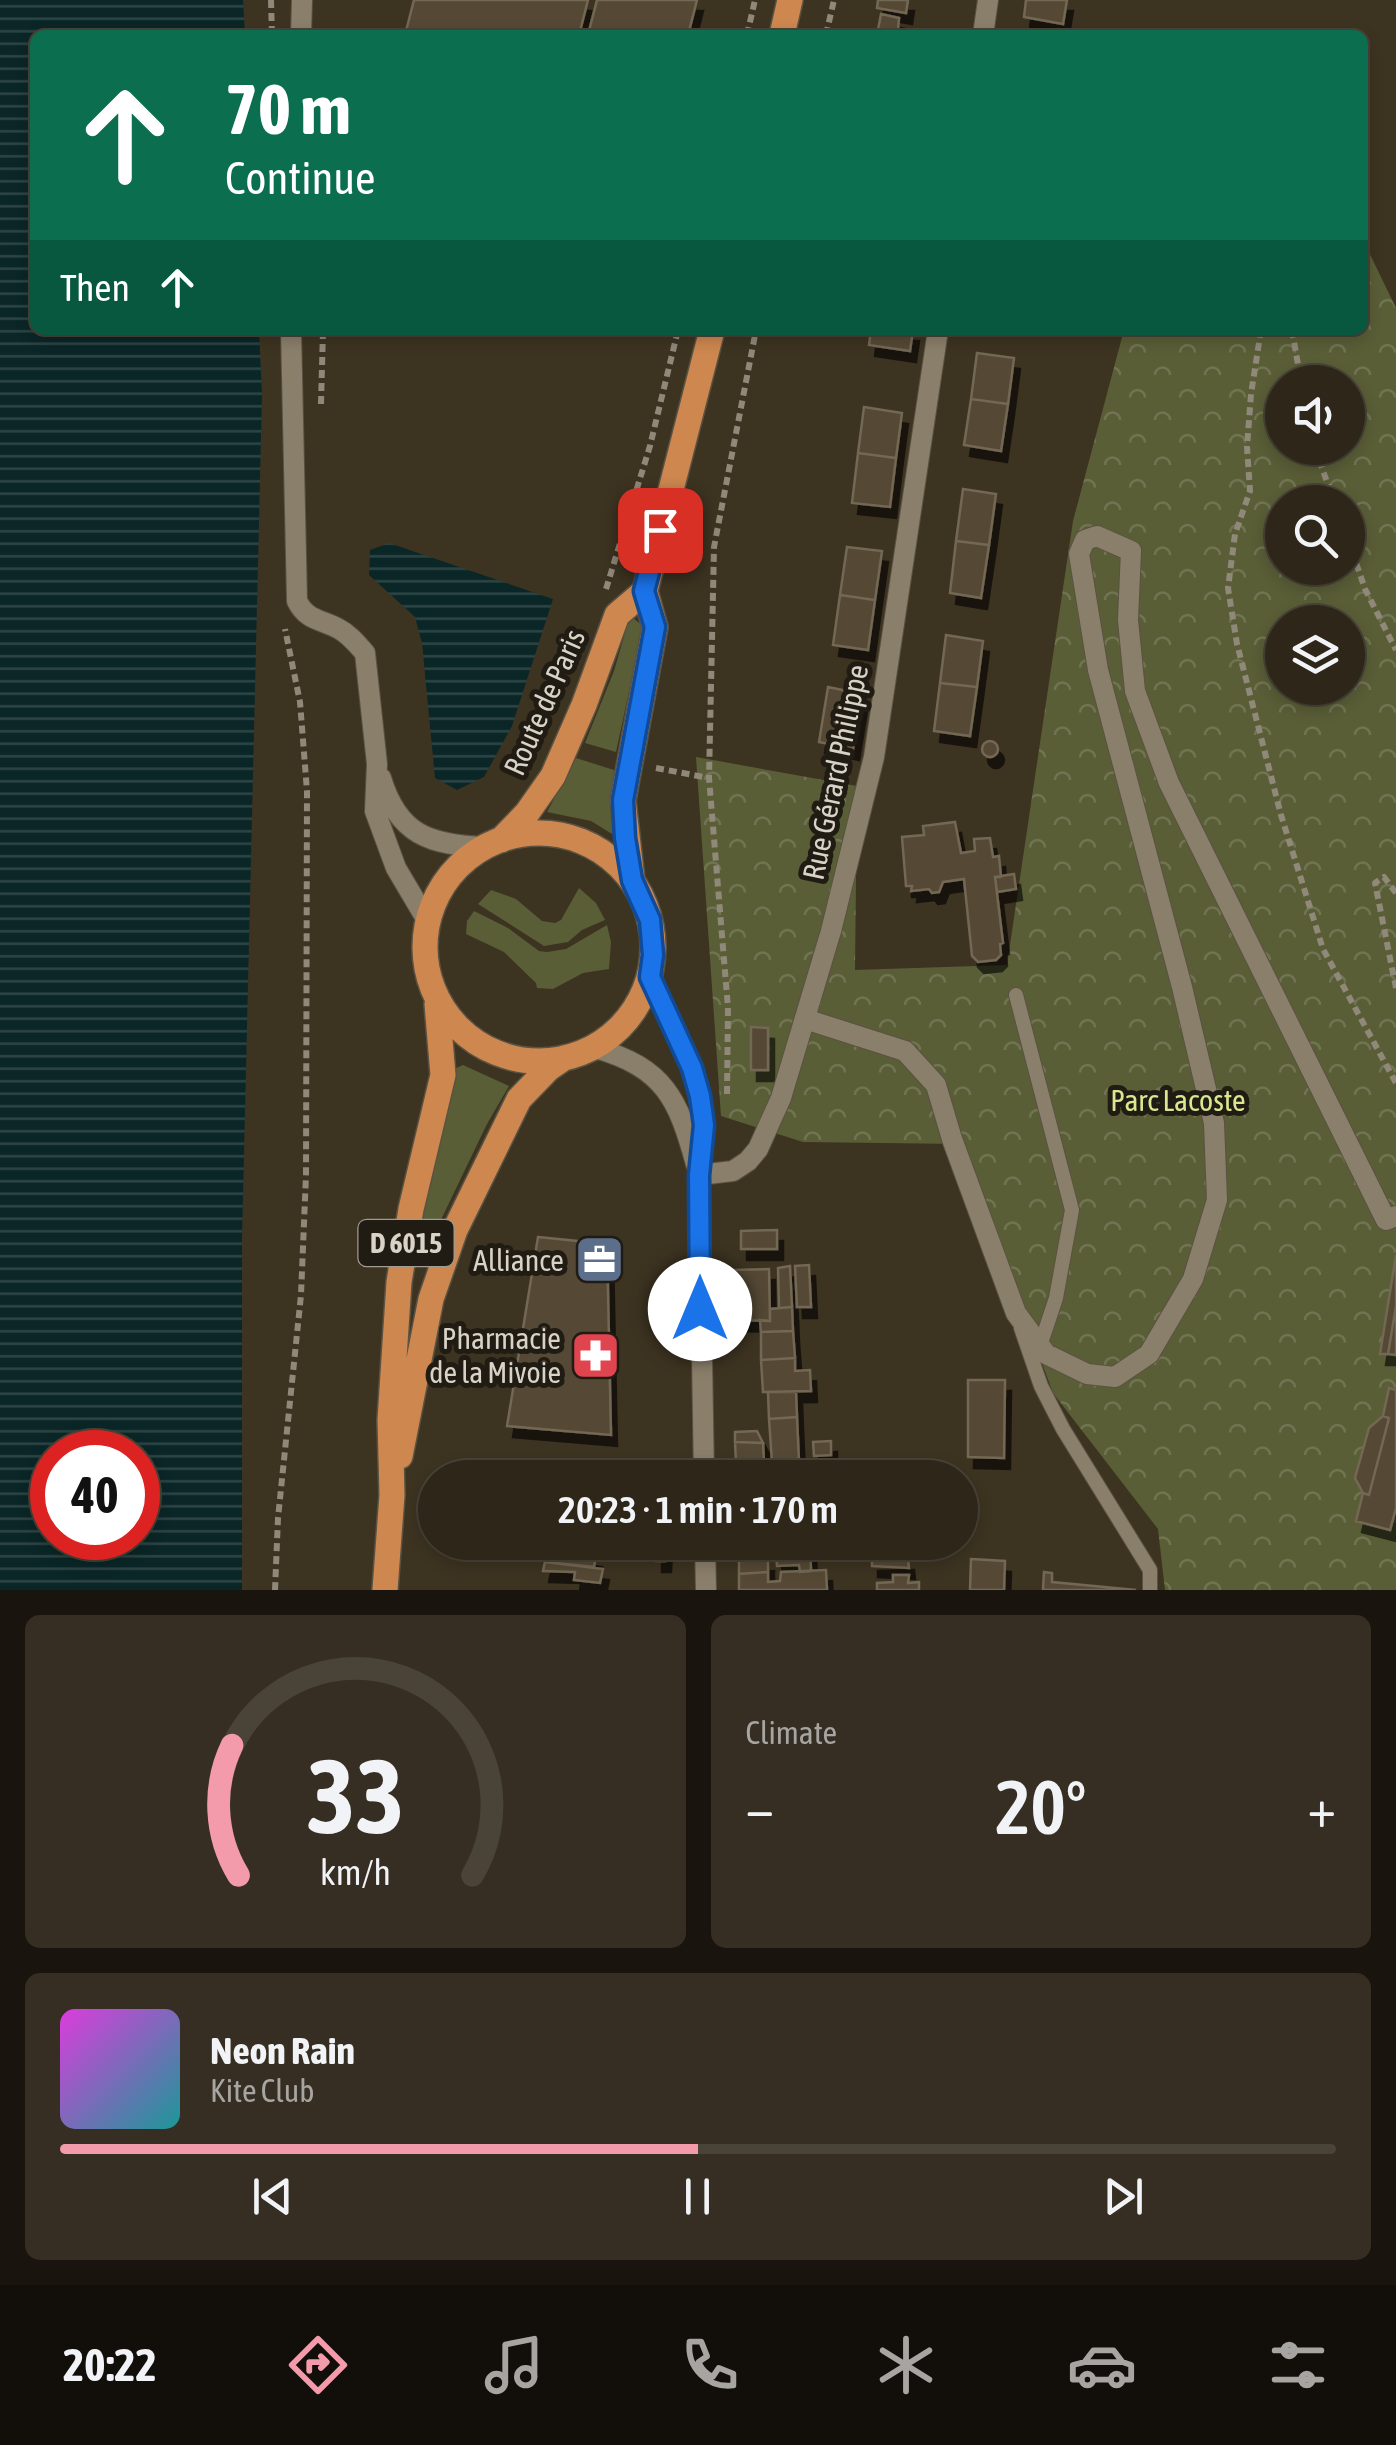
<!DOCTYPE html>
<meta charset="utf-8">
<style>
:root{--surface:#2e2619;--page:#362e22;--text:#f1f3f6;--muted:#a7a5a2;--line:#494338;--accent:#f39aab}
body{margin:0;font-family:"Asap Condensed",sans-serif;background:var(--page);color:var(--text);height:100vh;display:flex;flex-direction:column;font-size:38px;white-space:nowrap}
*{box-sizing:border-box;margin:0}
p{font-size:32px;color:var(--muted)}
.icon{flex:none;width:55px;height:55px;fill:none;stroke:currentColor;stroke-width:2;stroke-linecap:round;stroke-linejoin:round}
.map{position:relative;height:1590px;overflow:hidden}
.drawer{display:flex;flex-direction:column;gap:25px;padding:25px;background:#19150e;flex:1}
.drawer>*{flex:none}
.top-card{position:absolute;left:30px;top:30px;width:1338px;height:305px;border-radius:15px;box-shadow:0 5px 15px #0003,0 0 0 2px var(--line);background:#0b6e4f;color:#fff;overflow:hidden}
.fabs{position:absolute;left:1265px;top:365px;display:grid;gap:20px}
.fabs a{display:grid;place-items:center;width:100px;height:100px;border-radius:50%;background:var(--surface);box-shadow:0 5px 15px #0003,0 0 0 2px var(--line);font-size:50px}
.speed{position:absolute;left:30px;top:1430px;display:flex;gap:20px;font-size:50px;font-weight:700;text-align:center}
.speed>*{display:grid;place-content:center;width:130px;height:130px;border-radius:50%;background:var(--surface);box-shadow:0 5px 15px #0003,0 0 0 2px var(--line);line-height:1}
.speed .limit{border:15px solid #d22;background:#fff;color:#111}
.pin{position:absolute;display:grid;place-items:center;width:85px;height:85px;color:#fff;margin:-42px;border-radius:20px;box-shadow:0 5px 15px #0006}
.me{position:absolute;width:110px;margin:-55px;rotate:0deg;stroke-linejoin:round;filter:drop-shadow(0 0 8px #0008)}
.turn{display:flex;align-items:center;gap:35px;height:210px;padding:0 30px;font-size:45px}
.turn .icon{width:130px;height:130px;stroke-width:2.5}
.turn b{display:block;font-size:70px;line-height:85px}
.then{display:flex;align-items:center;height:95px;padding:0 30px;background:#0003;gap:20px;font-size:38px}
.big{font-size:75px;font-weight:600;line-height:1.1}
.drawer .tile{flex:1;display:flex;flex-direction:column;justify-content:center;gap:15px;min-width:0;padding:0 35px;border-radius:15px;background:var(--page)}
.drawer .dial{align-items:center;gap:0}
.dial svg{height:260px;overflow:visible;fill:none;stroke:var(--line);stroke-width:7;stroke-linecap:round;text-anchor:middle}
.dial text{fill:var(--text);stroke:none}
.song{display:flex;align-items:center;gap:30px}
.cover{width:120px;height:120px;border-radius:15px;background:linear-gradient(135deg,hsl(300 70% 55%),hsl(180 70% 35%))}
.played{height:10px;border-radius:5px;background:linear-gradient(90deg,var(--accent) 50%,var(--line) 50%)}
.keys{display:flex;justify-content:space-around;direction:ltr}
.heat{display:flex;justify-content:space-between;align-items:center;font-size:55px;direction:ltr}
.drawer .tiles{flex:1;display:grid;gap:25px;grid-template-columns:1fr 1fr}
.tile:last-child{grid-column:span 2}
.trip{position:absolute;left:418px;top:1460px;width:560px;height:100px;border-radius:50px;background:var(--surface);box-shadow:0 5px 15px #0003,0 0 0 2px var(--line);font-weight:600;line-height:100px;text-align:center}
.tabs{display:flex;height:160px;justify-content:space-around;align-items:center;background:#120f0a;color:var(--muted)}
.tabs .icon{width:70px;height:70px}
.tabs .active{color:var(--accent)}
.tabs b{font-size:45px;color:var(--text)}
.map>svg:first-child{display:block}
</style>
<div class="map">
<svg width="1396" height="1590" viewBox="0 0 1396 1590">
<defs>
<pattern id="park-crowns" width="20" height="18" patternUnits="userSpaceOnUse" patternTransform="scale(2.5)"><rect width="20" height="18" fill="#595e37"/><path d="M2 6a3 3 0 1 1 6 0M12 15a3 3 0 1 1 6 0" fill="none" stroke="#707452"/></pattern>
<pattern id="water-rules" width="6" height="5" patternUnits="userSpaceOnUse" patternTransform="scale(2.5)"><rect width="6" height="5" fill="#0b2627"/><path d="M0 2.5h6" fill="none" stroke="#2e4545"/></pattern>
<filter id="shadow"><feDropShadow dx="6" dy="11" stdDeviation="0" flood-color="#0009"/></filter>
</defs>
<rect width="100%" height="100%" fill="#3d3321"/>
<!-- grass -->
<path fill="#595e37" d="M633,618l10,8 -27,126 -31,-9 29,-72 15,-52z
M576,758l38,12 -2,64 -21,-13 -44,-9z
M579,888l17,15 9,17 -23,10 -14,12 -24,4 -66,-42 13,-14 25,9 26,22 13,2 6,-3z
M474,911l34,17 31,23 8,1 19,-3 41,-24 4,17 -2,27 -26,4 -30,16 -16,-1 -1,-5 -32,-31 -38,-18 1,-13z
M463,1065l46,21 -22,38 -50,104 -16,1 -3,-4 36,-156z"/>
<!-- park -->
<path fill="url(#park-crowns)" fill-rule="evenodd" d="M1363,240l33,68v1282h-231l-7,-61 -105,-136 -91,-249 -159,-2 -82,-26 -25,-359 161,29 -2,184 152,-5 66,-444 51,-191h238zM1282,382h66v66h-66zM1282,502h66v66h-66zM1282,622h66v66h-66z"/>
<!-- water -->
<path fill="url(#water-rules)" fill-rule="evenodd" d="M0,0h243l2,35h-210v295h224l3,64 -20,844v352h-242zM52,1452h86v86h-86z
M389,543l164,56 -41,127 -28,51 -27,13 -22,-12 -13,-135 -7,-26 -46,-42 1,-25z"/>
<!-- building -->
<path fill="#544936" stroke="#736753" stroke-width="2.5" filter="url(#shadow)" d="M414,0h174l-9,35h-174z
M597,0h100l-9,35h-100z
M878,0h30l-2,13 -29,-5z
M1026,0h41l-4,24 -39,-7z
M881,14l18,4 -1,12 24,5h-45z
M871,330h42l-3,21 -41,-6z
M977,353l37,5 -6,46 -37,-5z
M971,399l37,5 -7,47 -37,-6z
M864,407l38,6 -6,45 -38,-5z
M858,453l38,5 -6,49 -38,-4z
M963,489l33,5 -7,51 -33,-4z
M956,541l33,4 -8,53 -31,-5z
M847,547l35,4 -7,49 -35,-5z
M840,595l35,5 -7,50 -35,-5z
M946,635l37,6 -6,46 -37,-4z
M940,683l37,4 -7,49 -36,-5z
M828,687l34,7 -9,55 -34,-7z
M982 749a8 8 0 1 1 16 0a8 8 0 1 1-16 0Z
M955,822l6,31 14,-2 -1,-12 16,-1 3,19 6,-1 2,21h-6l8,66 -3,1 1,11 -5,5 -18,2 -6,-6 -8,-77 -21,3 -4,10 -7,1 -3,-4 -18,2 1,-5h-6l-4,-49 22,-2 -1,-9z
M1014,874l2,15 -19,3 -2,-15z
M751,1027l17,1v42h-17z
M777,1230v19h-36v-18z
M538,1237l69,7 4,191 -104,-9z
M1396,1255v51l-8,48h-8z
M809,1265l2,42h-14l-2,-41z
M790,1266l2,41 -13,1 -1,-40z
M769,1269l1,52 -37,-1 -1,-50z
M1396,1306v49l-8,-1z
M792,1307l1,24 -32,1 -1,-12 10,1v-12z
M793,1331l2,27 -34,2v-28z
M795,1358v13l15,-1 1,21 -48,1 -2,-32z
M968,1380h37l-1,78 -36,-1z
M1389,1388l7,2v118l-6,22 -34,-9 7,-28 6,2 20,-77 -6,-2z
M768,1392h28l1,25 -28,2z
M1383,1416l6,2 -20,77 -6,-2 -8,-15 14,-50z
M797,1417l2,45h-27l-3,-43z
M757,1431l6,12 -28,-1v-10z
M831,1441v14l-17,1 -1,-14z
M735,1442l28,1 1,19h-28z
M754,1462h18v15l-18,1z
M772,1462h27l1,16h-28z
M545,1467l21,1 -1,10h-21z
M656,1542h10l-1,19h-9z
M775,1542h35l1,29 -11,1 -1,-7 -22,1z
M547,1550l49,6 -2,11 -49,-5z
M901,1559h7l1,9 -37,-2v-6z
M971,1559l34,2 -1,29h-34z
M768,1560v12l-29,2v-13z
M545,1562l58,7 -3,14 -26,-3 1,-8 -32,-1z
M826,1570l1,20h-88v-16l29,-2v10l12,-1 1,-9z
M1044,1572l8,1v9l84,8h-93z
M893,1575h16l-1,8 11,-1v8h-42v-7l16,-1z"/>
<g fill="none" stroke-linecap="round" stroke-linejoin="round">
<defs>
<path id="service" d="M1016,995l56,215 -16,88 -16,48
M1021,1328l20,58 22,43 87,141v20"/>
<path id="minor" d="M301,35l1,-35
M983,35l5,-35
M291,330l6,271c10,20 24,18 42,28 10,5 18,15 26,24l12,111 -2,47 21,57 32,54
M381,778c17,57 49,67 104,69
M805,1019l100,32 31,34 16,54 64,174 30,41 41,20 28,3 34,-23 44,-75 24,-79 -3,-77 -32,-136 -84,-317 -19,-116 6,-14 12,-4 34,15 -3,69 7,71 34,92 217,437 10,-4
M699,1175l34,-4 15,-10 10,-12 23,-51 50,-167 43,-174 64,-427"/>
<path id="tertiary" d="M650,977l42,91 13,57 -6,50 5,303
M595,1048c70,20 83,51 101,116
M705,1542l1,48"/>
<path id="primary" d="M782,35l8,-35
M425 947a114 114 0 1 1 228 0a114 114 0 1 1-228 0Z
M501,840l26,-27 26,-37 31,-71 33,-90 28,-24
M632,880l-9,-80 32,-173 -10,-36 67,-261
M400,1456l31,-157 24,-69 64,-131 29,-30 16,-11
M385,1590l7,-95 -2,-75 9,-138 12,-73 32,-134 -6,-71"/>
</defs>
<!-- service casing -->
<use href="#service" stroke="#5a5242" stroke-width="16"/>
<!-- minor casing -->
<use href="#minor" stroke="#5a5242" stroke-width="22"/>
<!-- tertiary casing -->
<use href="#tertiary" stroke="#5a5242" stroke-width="22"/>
<!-- primary casing -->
<use href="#primary" stroke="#5a5242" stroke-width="28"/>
<!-- path -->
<path stroke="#908879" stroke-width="6" stroke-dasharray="8 5" stroke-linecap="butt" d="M271,0l1,35
M747,35l8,-35
M826,35l8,-35
M1261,330l-10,64 -4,53 3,44 -15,43 -7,54 9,56 44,171 42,134 73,134
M1292,330l9,52
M321,404l2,-74
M1315,448l19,54
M1348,539l17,50 31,61
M606,589l44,-143 28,-116
M656,768l53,10
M1396,893l-12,-16 -9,6 21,105
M727,1094l1,-86 -19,-230 5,-231 42,-217
M275,1590l3,-72 23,-223 5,-120 1,-384 -7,-89 -15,-73"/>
<!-- service -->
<use href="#service" stroke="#8a7f6a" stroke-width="14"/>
<!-- minor -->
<use href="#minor" stroke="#8a7f6a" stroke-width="20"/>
<!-- tertiary -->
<use href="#tertiary" stroke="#8a7f6a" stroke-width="20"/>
<!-- primary -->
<use href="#primary" stroke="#cd874f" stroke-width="25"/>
</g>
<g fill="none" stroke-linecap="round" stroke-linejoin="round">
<defs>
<path id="route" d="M660,530l-16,61 11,36 -32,173 2,38 7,42 18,40 3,35 -3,22 42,91 8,28 4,29 -5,50 1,134"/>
</defs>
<!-- route casing -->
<use href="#route" stroke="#114b97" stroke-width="25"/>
<!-- route -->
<use href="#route" stroke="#1a73e8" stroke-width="18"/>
</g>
<!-- icons -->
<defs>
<symbol id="office-square" viewBox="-11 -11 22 22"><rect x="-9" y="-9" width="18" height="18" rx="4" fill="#5c6f8a" stroke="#201c14"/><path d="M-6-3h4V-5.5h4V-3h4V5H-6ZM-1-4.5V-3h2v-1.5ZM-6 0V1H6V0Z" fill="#fff"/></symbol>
<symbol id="pharmacy-square" viewBox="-11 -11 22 22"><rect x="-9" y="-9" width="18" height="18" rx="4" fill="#e0444e" stroke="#201c14"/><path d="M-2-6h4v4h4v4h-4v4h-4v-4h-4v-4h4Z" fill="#fff"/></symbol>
</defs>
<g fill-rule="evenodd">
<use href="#office-square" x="572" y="1232" width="55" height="55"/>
<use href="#pharmacy-square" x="568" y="1328" width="55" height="55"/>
</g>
<g text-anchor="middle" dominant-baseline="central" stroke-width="10" stroke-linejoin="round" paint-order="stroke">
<!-- shield labels -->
<rect fill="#201c14" stroke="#a19b91" stroke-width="2.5" x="358.5" y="1220" width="95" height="46" rx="8"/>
<g font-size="28" font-weight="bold" fill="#d8d2c7">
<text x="406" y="1243">D 6015</text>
</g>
<!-- street labels -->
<g font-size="30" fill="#d8d2c7" stroke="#201c14">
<text transform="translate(544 702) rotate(-66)">Route de Paris</text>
<text transform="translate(835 772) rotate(-78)">Rue Gérard Philippe</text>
</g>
<!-- park labels -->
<g font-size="30" fill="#dbe790" stroke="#201c14">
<text x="1178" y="1100">Parc Lacoste</text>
</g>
<!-- poi labels -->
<g font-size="30" fill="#d8d2c7" stroke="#201c14" text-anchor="end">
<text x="564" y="1260">Alliance</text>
<text x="561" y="1338">Pharmacie<tspan x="561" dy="34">de la Mivoie</tspan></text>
</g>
</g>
</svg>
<div class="fabs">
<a><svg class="icon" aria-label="sound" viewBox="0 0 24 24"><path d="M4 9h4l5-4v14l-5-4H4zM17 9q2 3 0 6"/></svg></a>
<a><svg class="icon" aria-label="search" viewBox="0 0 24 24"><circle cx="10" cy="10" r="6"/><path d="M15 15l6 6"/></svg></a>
<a><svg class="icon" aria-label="layers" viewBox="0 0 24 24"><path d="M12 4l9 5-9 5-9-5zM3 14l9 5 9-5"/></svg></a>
</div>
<div class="speed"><div class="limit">40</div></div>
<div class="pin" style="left:660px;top:530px;background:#d93025"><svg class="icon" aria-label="arrive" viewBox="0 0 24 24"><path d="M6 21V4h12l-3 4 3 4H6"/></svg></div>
<svg class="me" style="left:700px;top:1309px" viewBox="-20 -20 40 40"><circle r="19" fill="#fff"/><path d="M0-13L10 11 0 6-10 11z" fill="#1a73e8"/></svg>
<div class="trip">20:23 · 1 min · 170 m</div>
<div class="top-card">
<div class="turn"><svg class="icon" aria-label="ahead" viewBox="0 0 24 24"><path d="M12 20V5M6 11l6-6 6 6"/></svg><div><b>70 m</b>Continue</div></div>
<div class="then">Then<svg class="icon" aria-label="ahead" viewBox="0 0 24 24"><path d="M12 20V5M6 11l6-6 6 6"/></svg></div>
</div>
</div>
<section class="drawer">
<div class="tiles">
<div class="tile dial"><svg viewBox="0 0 100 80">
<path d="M14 69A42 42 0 1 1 86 69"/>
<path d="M14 69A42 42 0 0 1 12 29" stroke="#f39aab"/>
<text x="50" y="56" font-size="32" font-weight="700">33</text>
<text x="50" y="72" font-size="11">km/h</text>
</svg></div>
<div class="tile"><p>Climate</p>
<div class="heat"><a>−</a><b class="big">20°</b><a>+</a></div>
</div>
<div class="tile">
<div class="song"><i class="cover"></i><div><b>Neon Rain</b><p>Kite Club</p></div></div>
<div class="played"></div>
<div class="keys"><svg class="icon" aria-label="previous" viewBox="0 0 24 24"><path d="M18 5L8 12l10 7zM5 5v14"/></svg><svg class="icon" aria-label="pause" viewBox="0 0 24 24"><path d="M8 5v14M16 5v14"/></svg><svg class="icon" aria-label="next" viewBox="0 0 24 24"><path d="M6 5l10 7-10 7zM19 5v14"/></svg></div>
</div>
</div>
</section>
<nav class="tabs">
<b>20:22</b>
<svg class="icon active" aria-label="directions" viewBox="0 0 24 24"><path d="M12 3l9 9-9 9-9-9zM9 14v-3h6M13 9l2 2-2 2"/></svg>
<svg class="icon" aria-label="music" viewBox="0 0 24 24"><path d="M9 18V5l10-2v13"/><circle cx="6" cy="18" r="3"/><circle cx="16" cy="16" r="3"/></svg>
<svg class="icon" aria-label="phone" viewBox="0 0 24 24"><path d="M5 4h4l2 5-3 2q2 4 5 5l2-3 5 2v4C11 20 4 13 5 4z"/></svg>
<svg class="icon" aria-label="climate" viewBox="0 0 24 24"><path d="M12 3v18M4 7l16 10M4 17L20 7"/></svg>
<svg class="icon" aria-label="car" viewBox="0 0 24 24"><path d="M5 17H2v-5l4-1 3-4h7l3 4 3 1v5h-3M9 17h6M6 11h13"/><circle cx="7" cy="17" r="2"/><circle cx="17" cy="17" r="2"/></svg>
<svg class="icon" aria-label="filters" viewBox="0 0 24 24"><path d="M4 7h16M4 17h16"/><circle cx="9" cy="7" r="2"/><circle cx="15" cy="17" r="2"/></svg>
</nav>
